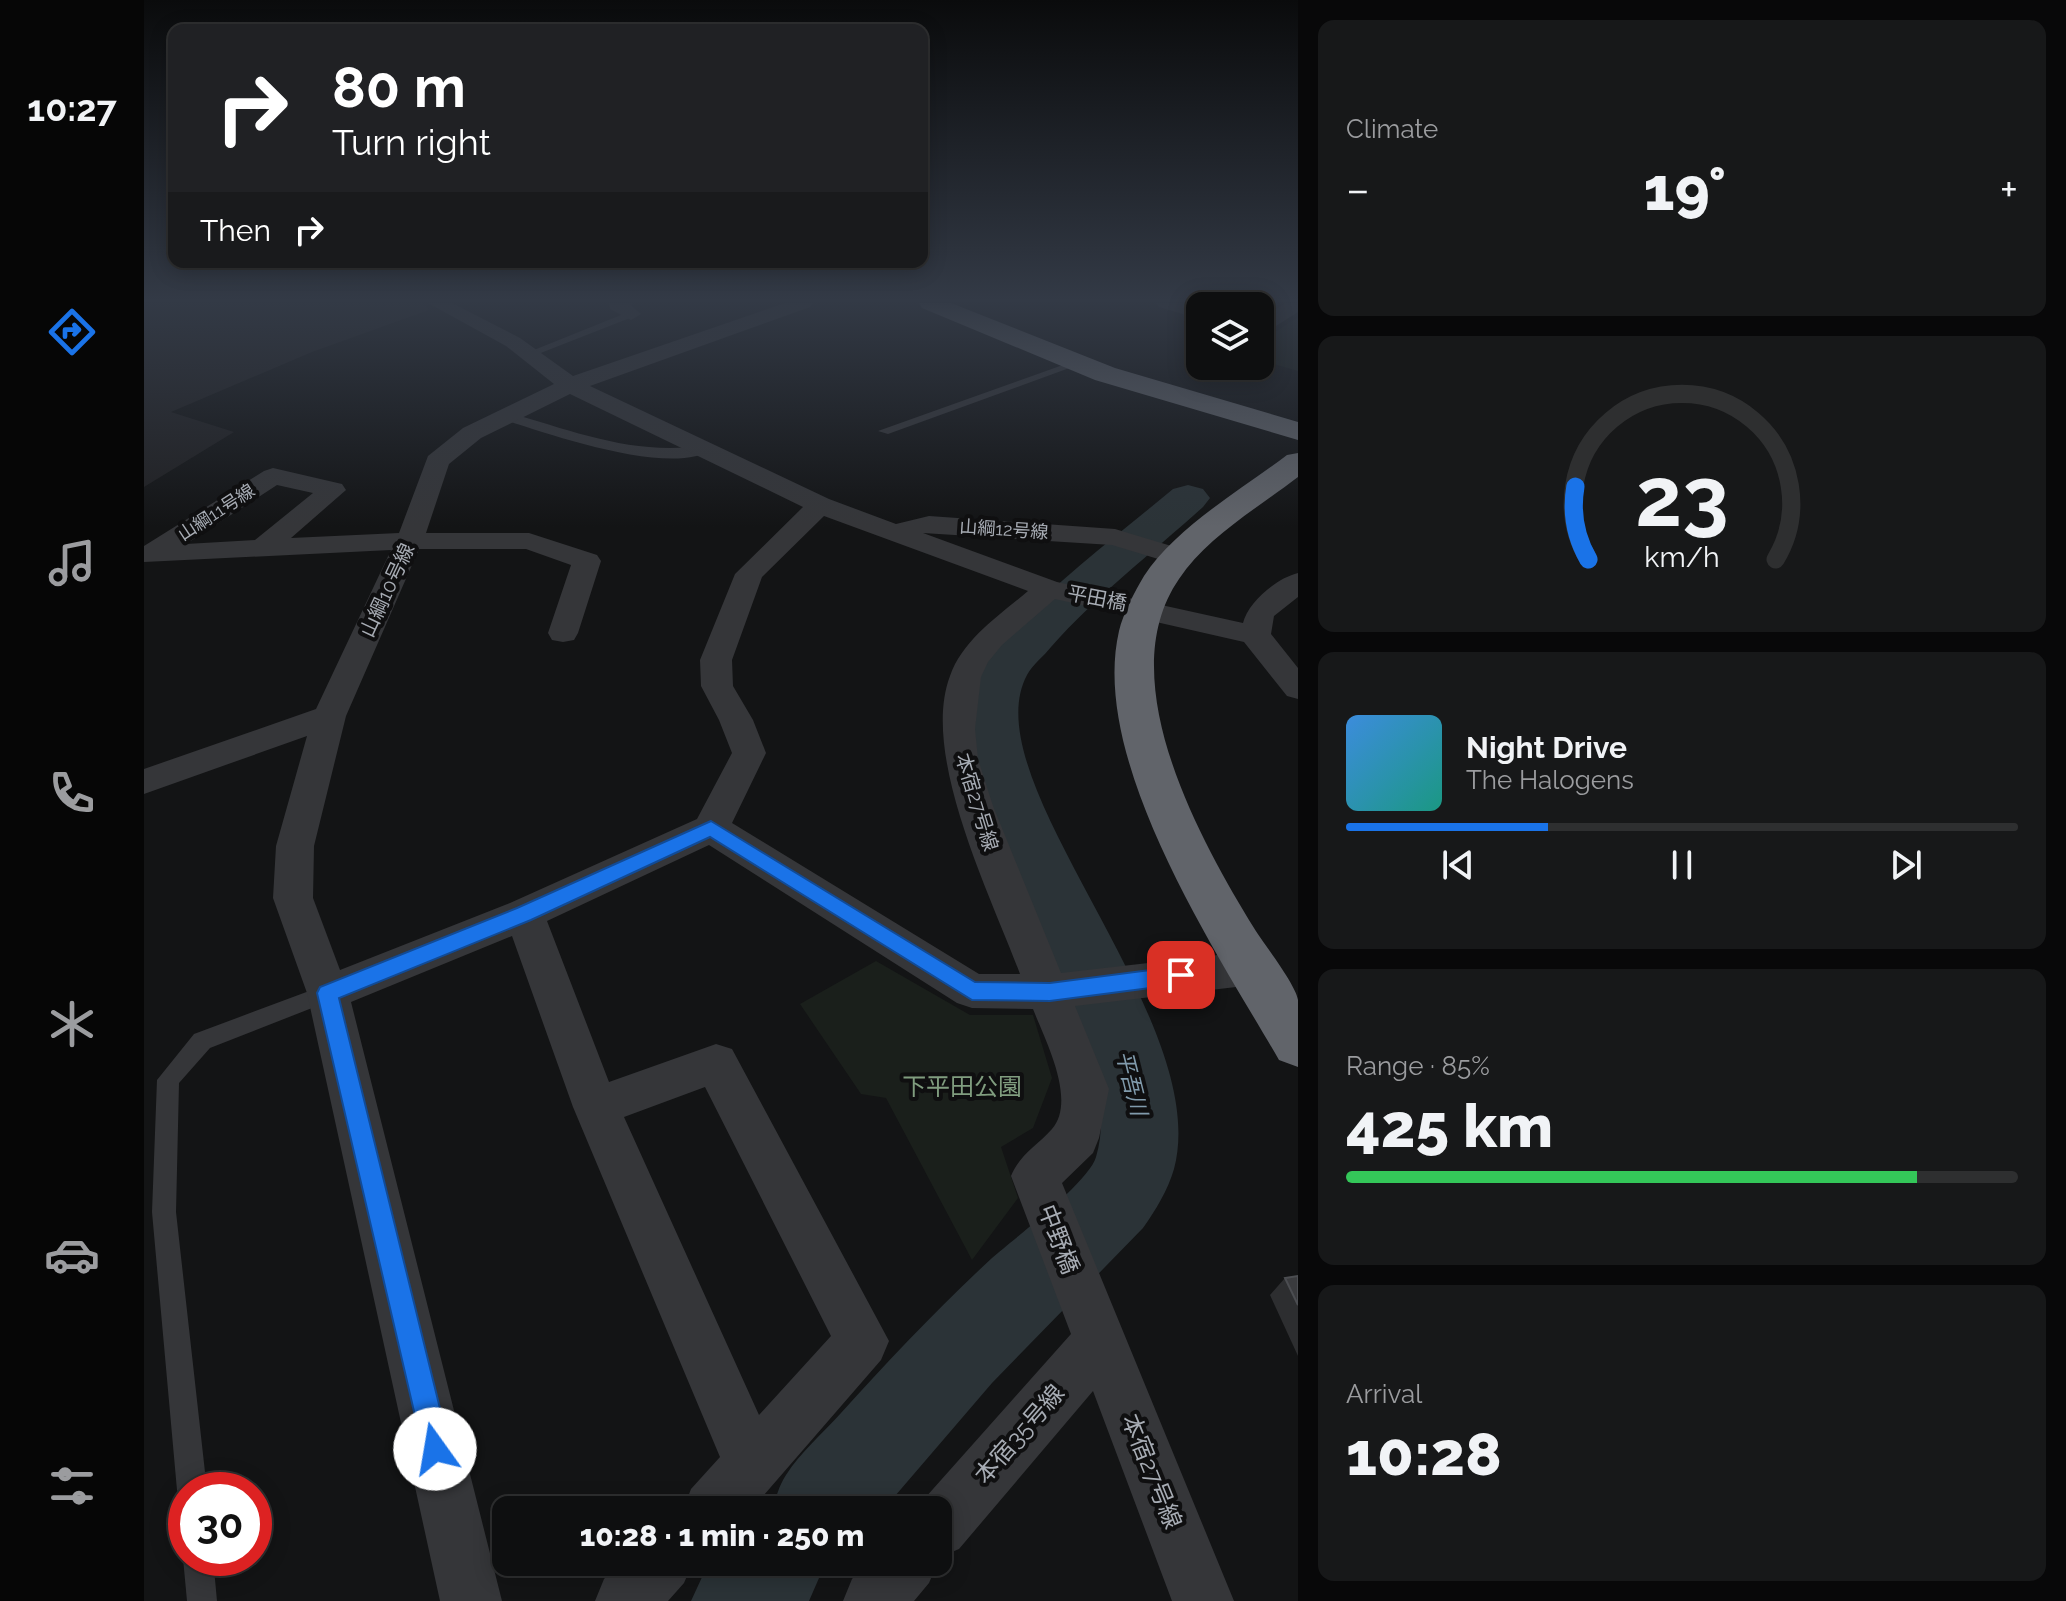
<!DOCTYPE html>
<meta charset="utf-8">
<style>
:root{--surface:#0e0f10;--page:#171819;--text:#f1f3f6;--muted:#9b9c9f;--line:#2e2f30;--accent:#1a73e8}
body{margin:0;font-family:Raleway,"Noto Sans JP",sans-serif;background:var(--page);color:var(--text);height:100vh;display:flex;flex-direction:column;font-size:30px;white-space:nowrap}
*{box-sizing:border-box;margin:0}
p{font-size:26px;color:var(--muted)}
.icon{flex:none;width:44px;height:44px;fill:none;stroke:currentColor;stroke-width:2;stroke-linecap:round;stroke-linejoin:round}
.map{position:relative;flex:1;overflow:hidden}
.drawer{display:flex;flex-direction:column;gap:20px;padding:20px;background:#080809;width:768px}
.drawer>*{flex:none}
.banner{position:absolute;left:24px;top:24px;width:760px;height:244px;border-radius:16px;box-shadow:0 4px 20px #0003,0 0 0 2px var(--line);background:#202124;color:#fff;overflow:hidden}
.controls{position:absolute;left:1042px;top:292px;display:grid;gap:16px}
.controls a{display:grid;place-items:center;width:88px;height:88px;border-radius:16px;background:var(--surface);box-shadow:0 4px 20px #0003,0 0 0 2px var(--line);font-size:40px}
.speed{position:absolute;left:24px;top:1472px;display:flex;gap:16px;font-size:40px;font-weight:700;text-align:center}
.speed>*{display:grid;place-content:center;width:104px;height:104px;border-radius:50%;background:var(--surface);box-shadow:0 4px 20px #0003,0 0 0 2px var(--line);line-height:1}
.speed .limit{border:12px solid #d22;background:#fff;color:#111}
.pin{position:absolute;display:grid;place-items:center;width:68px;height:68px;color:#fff;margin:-34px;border-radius:16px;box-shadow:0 4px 12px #0006}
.me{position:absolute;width:88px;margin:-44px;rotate:347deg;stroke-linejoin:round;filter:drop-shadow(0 0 6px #0008)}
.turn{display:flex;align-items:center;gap:28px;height:168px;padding:0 32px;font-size:36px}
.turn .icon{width:104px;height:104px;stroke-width:2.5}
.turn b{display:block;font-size:56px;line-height:68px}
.then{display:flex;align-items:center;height:76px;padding:0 32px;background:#0003;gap:16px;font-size:30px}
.big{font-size:60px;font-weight:800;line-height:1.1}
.drawer .tile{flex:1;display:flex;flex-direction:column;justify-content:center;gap:12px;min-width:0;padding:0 28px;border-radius:16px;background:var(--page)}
.drawer .dial{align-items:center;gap:0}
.dial svg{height:208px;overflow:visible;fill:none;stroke:var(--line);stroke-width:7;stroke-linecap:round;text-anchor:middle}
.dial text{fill:var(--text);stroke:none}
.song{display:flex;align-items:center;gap:24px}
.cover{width:96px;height:96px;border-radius:12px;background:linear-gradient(135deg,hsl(210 70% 55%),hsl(170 70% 35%))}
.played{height:8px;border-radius:4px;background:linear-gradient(90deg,var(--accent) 30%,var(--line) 30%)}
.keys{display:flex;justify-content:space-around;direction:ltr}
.heat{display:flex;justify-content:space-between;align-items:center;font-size:44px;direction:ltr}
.charge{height:12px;border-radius:6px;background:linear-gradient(90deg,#34c759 85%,var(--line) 0)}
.trip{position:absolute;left:348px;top:1496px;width:460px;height:80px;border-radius:16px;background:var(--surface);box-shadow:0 4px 20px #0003,0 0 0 2px var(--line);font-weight:800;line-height:80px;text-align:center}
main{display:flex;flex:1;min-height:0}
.tabs{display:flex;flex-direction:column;width:144px;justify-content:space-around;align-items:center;background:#060606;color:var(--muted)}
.tabs .icon{width:56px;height:56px}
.tabs .on{color:var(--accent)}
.tabs b{font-size:36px;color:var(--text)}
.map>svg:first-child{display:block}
</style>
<main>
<nav class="tabs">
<b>10:27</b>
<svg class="icon on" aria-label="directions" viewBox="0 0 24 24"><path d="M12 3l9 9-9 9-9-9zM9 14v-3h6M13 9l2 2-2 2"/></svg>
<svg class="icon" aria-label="music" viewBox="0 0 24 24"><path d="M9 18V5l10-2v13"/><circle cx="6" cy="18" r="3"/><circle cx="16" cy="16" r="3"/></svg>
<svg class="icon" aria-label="phone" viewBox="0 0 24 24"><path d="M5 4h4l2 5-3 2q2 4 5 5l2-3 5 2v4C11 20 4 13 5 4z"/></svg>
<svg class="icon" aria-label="climate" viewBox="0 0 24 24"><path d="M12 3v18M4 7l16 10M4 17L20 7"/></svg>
<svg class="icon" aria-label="car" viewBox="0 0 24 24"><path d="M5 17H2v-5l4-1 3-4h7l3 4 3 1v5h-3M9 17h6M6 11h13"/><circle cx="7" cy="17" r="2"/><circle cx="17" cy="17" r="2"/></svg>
<svg class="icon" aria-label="filters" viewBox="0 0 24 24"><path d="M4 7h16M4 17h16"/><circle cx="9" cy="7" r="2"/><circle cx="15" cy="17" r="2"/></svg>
</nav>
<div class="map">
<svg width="1154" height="1601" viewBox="0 0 1154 1601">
<rect width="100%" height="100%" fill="#131415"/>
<!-- built -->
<path fill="#202022" d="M0,303h281l4,7 -117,42 -141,60 63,20 -90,55z"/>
<!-- green -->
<path fill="#1a1f1b" d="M1154,317v54l-38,-11v-24l6,2z
M732,961l94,54h63l19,63 -19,50 -32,19 17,51 -46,62 -86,-162 -25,-4 -61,-90z"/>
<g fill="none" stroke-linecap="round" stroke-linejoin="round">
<!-- river -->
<path fill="#2b3337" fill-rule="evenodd" d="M1044,485l15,4 7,9 -7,9c-51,46 -106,88 -152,140 -7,9 -18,17 -24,28 -57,107 187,344 147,494 -6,21 -19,42 -31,59l-151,155 -109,127h-112c5,-11 8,-25 15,-35 14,-22 37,-42 55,-62 48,-53 98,-106 151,-155 23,-20 97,-76 104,-101 42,-143 -188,-373 -119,-487 10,-17 24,-30 37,-44 49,-50 105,-92 159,-137z
M565,1562h117l-17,39h-118z"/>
<!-- lane -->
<path fill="#353639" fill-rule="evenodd" d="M487,311l4,1v4l-102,40 -9,-2z
M930,361l9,2 -195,71 -10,-3z
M362,412c68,19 129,45 201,33l6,4c-41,29 -166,-16 -211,-30v-6z
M184,984l7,3 4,6 -4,6 -125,49 -31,35 -3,129 31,278h-21v12l-4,-2 -5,-10 -25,-278 5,-132 37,-46z
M42,1550v8h27l4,43h-30l-4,-43z"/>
<!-- street -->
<path fill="#353639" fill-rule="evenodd" d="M284,303h24l68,35 53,38 212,-73h28l-3,4 -220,79 239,113 67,25 33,-8 186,13 73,22 4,6 -4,6 -10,2 -66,-20 -189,-12 134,49 186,41c5,-21 34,-45 55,-50v24l-24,19 -3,18 27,34v31l-11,-3 -43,-54 -189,-43 -53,46 -14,17 -7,15 -6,52 3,30 15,47 68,167 192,-22 15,5 6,12 -6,12 -15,5 -178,21 34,83 -10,49 -6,15 -31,30 172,418h-62l-79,-210 -134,158 -21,9v-48h-22l1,-3 154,-173 -60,-158c9,-22 26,-30 41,-47 25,-29 -7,-89 -19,-120l-61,-1 -15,-5 -248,-158 -162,76 62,161 107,-38 16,5 157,292 -8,19 -130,150h-68l8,-21 29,-32 -147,-350 -61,-171 -161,66 151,599h-62l-133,-608 -34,-95 3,-52 31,-110 -163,58v-25l172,-60 75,-159 -247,12v-16l120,-75 9,-3 69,16 4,6 -55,48 108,-5 29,-77 35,-28 91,-44 -48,-38zM426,394l233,113 -68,67 -35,86 1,26 18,34 13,33 -35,66 -187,84 -170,67 -27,-72 1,-52 32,-130 73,-167h107l45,16 -23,68 4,7 11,2 11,-2 4,-7 23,-72 -4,-6 -68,-22h-103l23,-69 32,-26zM133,485l36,8 -58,47 -69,4zM680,516l204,75c-28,24 -65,48 -78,85 -30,79 41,220 70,298h-41l-247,-151 34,-70 -13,-33 -20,-34 -1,-26 30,-83zM561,1087l126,249 -72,79 -135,-298z
M465,303h24l-2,2 10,9 -10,6 -21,-11z
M1012,303h30l14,4v12l-41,-12z
M1141,303h13v9l-38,24v-16z
M477,1562h72l-9,21 -16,18h-73l9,-22z
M723,1562l71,-1v1l-9,21 -15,18h-71l9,-22z"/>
<!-- highway -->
<path fill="#61646a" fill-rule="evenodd" d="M775,303h32l164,65 183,54v18l-203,-60 -173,-72z
M1154,453v24c-39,30 -91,60 -119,102 -69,100 21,261 75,349 10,16 42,57 44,72 0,21 0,46 0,67l-19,-7c-63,-109 -190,-299 -160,-429 4,-17 16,-40 25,-55 31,-48 98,-87 143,-121z"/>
</g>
<!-- wall -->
<path fill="#2d2e30" d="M1154,1276v80l-28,-61 15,-17z"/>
<!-- building -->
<path fill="#3a3b3e" stroke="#4b4d51" stroke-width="2" d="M1154,1276v29l-13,-27z"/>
<!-- sky -->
<linearGradient id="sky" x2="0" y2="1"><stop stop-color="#0a0b0c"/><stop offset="0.57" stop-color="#333a46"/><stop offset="1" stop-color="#333a46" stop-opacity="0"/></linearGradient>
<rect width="1154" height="527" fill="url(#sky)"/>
<!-- route -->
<path fill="#1a73e8" stroke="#114b97" stroke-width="2" d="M567,821l264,161 75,1 131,-17 8,3 3,6 -3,6 -8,3 -131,17 -78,-1 -262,-163 -179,83 -192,78 111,451 -5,10 -10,4 -10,-4 -108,-466 3,-6 197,-79z"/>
<g text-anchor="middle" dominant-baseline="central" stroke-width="8" stroke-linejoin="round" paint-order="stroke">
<!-- far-street labels -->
<g font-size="18" fill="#a7acb4" stroke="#0f0f10">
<text transform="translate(72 512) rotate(-33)">山綱11号線</text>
<text transform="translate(860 529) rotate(4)">山綱12号線</text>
</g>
<!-- street labels -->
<g font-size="20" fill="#a7acb4" stroke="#0f0f10">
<text transform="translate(243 590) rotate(-65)">山綱10号線</text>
<text transform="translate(953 598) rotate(11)">平田橋</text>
<text transform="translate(833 802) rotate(73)">本宿27号線</text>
</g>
<!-- water labels -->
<g font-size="22" font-style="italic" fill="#819bac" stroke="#0f0f10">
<text transform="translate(988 1083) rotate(76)">平吾川</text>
</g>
<!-- near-park labels -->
<g font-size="24" fill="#809d7f" stroke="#0f0f10">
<text x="818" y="1086">下平田公園</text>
</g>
<!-- near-street labels -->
<g font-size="24" fill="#a7acb4" stroke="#0f0f10">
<text transform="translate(915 1239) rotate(69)">中野橋</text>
<text transform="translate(875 1434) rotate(-49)">本宿35号線</text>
<text transform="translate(1008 1471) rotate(68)">本宿27号線</text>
</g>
</g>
</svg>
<div class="controls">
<a><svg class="icon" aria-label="layers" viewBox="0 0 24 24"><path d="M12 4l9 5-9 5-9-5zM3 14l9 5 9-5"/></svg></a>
</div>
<div class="speed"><div class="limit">30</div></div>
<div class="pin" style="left:1037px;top:975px;background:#d93025"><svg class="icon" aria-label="arrive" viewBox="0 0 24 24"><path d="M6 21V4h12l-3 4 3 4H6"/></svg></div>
<svg class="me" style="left:291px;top:1449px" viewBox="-20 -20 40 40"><circle r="19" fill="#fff"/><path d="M0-13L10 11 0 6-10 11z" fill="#1a73e8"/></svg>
<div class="trip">10:28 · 1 min · 250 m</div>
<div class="banner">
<div class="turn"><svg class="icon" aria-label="right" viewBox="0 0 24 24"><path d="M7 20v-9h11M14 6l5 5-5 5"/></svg><div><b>80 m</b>Turn right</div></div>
<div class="then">Then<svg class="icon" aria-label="right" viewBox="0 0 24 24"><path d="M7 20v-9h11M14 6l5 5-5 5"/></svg></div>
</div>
</div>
<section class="drawer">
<div class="tile"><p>Climate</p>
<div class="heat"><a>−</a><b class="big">19°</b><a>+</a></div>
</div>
<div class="tile dial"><svg viewBox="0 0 100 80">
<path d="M14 69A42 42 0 1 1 86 69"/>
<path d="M14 69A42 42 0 0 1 9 41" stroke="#1a73e8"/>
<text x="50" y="56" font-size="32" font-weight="700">23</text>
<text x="50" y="72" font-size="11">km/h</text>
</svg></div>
<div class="tile">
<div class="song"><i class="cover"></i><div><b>Night Drive</b><p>The Halogens</p></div></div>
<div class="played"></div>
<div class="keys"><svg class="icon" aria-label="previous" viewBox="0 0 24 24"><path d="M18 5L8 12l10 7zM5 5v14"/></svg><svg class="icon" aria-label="pause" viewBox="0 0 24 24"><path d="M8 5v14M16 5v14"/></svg><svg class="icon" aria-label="next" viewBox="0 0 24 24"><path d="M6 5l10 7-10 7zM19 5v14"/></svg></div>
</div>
<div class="tile"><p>Range · 85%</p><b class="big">425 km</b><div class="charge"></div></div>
<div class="tile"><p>Arrival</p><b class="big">10:28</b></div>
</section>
</main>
